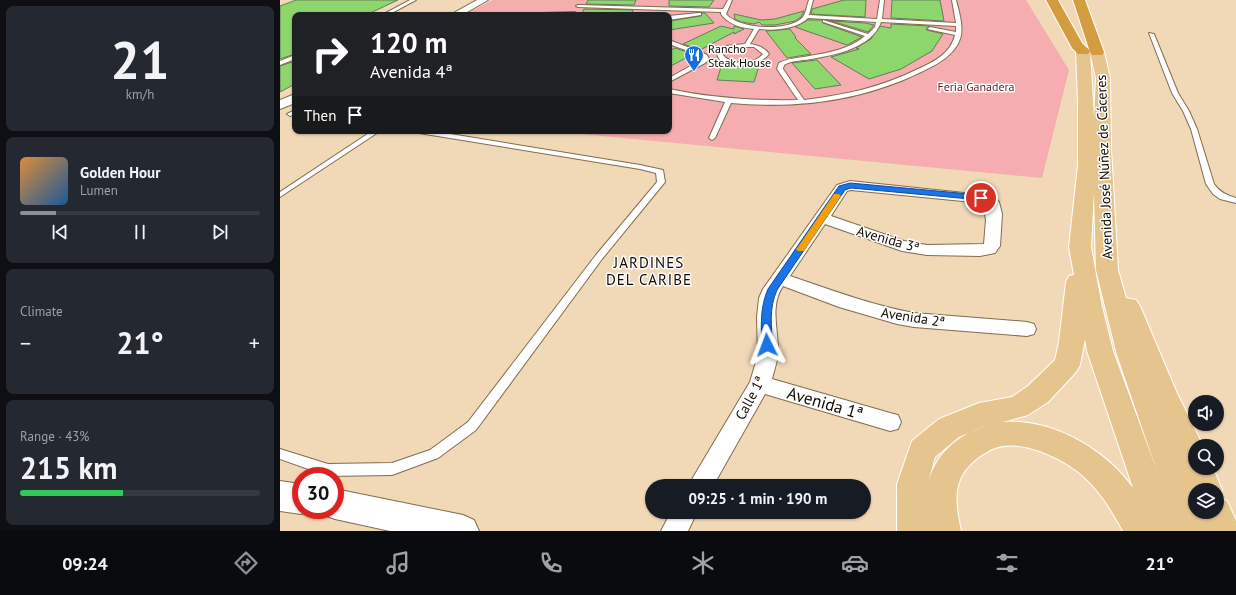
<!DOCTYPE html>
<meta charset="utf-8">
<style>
:root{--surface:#171b24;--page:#242831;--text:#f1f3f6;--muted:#9ea1a6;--line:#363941;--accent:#8c9099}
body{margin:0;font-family:"PT Sans",sans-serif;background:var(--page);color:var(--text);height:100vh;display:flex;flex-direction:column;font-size:15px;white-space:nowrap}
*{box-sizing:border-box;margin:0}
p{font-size:13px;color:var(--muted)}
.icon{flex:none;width:22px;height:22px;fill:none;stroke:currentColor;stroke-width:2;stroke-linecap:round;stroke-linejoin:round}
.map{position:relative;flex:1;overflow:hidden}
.panel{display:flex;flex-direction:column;gap:6px;padding:6px;background:#0d0f14;width:280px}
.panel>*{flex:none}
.guide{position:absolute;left:12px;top:12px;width:380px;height:122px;border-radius:8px;box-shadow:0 1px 3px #0004;background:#202124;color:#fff;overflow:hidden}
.controls{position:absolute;left:908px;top:395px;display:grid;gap:8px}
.controls a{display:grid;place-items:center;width:36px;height:36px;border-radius:50%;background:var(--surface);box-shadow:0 1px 3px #0004;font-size:20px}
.speed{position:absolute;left:12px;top:467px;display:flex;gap:8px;font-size:20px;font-weight:700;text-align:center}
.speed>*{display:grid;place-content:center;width:52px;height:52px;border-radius:50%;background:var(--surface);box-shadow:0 1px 3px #0004;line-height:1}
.speed .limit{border:6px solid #d22;background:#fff;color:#111}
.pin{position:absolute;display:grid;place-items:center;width:34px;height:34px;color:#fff;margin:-17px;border:2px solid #fff;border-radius:50%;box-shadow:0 1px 4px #0007}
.me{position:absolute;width:44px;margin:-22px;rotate:357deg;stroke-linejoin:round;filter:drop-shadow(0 0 3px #0008)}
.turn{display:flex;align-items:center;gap:14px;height:84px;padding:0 12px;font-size:18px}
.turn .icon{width:52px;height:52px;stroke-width:2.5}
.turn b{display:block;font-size:28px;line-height:34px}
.then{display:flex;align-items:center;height:38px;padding:0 12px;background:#0003;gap:8px;font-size:15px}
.big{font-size:30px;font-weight:700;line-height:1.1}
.panel .tile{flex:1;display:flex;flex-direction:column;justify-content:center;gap:6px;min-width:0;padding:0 14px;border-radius:8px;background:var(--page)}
.panel .dial{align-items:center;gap:0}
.dial b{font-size:52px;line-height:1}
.song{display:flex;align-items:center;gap:12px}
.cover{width:48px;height:48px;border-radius:6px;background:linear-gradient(135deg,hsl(30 70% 55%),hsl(210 70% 35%))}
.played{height:4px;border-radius:2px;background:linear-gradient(90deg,var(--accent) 15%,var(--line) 15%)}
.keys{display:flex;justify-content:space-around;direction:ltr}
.heat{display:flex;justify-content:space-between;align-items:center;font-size:22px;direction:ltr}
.charge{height:6px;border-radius:3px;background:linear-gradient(90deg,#34c759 43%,var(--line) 0)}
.trip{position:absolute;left:365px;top:479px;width:226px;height:40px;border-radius:20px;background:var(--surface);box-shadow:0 1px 3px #0004;font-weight:700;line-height:40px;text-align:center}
.menu{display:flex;height:64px;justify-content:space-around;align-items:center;background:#090b0e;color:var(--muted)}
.menu .icon{width:28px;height:28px}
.menu .on{color:var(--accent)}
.menu b{font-size:18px;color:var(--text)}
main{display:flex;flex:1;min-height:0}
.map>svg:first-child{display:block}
</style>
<main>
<section class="panel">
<div class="tile dial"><b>21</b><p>km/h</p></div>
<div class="tile">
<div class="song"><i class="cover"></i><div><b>Golden Hour</b><p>Lumen</p></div></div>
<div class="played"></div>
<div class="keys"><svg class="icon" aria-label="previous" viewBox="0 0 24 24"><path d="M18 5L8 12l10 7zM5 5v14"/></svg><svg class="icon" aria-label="pause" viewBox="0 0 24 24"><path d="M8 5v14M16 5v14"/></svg><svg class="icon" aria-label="next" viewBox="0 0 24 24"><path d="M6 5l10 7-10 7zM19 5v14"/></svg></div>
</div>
<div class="tile"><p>Climate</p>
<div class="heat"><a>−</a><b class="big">21°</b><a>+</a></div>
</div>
<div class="tile"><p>Range · 43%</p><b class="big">215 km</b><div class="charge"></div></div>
</section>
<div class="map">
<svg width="956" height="531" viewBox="0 0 956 531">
<rect width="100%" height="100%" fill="#f1d9b7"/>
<!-- green -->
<path fill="#f5adb0" d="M213,0h533l43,70 -27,108 -461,-44 4,-3h84v-116h-206z"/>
<!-- building -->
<path fill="#8dd66c" stroke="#657b5c" d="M16,0h102l-32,15h-71v39l-15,5v-53z
M308,0h48l-2,5 -48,-1z
M389,0h45l-5,7 -40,-1z
M564,0h22l-1,17 -54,-3 1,-5z
M612,0h48l4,21 -53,-3z
M304,9l49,1 -1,5h-51z
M524,11l-3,6 -6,4 -20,4h-13l-3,-3 -5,2 -13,-2 -6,-3 -1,-5 27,6 14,-1z
M422,13h3l9,10 -45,7v-9l32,-5z
M528,20h14l1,3 39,14 -15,8 -52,-18z
M551,21l34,2 9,2 -6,7z
M611,24l38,2 -3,3 1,1 16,4 -11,17 -31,18 -32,10 -38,-22 28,-8 -3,-1 15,-9 9,-13 11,2z
M441,26l13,3v-3l10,3 -10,5v-2l-34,18 -17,-6z
M510,29l6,8 -1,1 16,16 -24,4 -21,-27z
M395,48l18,6 -24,13v-16z
M536,60h1l24,25 -26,4 -23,-26z
M15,61v23l-15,8v-26z
M442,64l18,3 19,-1 -5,16 -37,-2z"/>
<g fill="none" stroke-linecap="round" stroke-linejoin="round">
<defs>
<path id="lane" d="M130,0h6l-28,15h-6z
M448,0h4l-6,14c12,15 62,18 76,4 4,-4 5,-13 7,-18h4l-4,15 68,4 3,-19h4l-2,19 74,4 -4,-23h4c3,12 8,27 4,39 -6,17 -24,26 -39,33 -59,29 -125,37 -190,31l-16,35 -3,2 -3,-2 16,-36 -56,-9v-4c43,9 85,12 129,11l-21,-31 2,-6c10,-5 20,-5 30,-7 19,-3 41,-7 56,-20l-42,-14v-2l45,14 7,-7 1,-5 -68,-4c-11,11 -34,13 -49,11l-9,15c8,1 15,4 19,10 -9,13 -51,19 -52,-2l9,-6 19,-2 9,-15c-13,-1 -25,-4 -33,-15v-2l-143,-5 -2,-1 2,-1 145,4zM601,22l75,4v6l-26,-5 -3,2 28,6c-4,18 -21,27 -37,34 -36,18 -73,26 -114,31l-21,-31 1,-4c8,-5 17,-4 27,-6 24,-4 61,-11 70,-37zM467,47h7l9,7c-9,11 -31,12 -40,1v-2l6,-5z
M295,12v2h-2l-65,1 2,-1z
M419,13h2v2l-32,5v-4z
M869,33l5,1 24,59 11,18 8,18 17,55c6,8 12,11 22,14v5l-16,-4 -7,-5 -7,-10 -15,-55 -8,-18 -11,-18z
M389,40l34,13 4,2 2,4 -4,4 -36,19v-4l34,-19 -4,-4 -30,-11z
M15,55v4l-15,6v-4z
M15,110v4l-5,2 -3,-2z
M92,131h8l-100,66v-5z
M136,131h16l208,34 23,5 2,12 -63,77 -126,171 -38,28 -46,17 -64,1 -48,-17v-10l48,15 64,-1 38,-13 38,-28 128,-167 61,-73 -1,-9 -16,-4 -221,-36z"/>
<path id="street" d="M197,0h11l-26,15h-12z
M15,94v9l-15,6v-9z
M570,181l143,15 6,6 3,12 -2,32 -5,7 -15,3 -53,-1 -25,-4 -77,-27 -35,52c41,14 81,29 124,37l113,9 7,2 2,5 -2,5 -7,2 -113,-9 -17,-3 -58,-17 -56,-21c-14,21 -4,45 -5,68 -1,8 -4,17 -6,25l118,34 8,2 3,7 -3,7 -8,2 -125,-37 -52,92h-25l62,-104 8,-27 -1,-38 2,-19 4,-9 74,-104zM571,190l132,13 3,17 -2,24 -57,1 -23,-4 -73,-25 16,-25z
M391,512h26l-9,19h-27z"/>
<path id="secondary" d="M0,481l21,3v26h10l-10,4 -21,-3z
M55,489l128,26 11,5 5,11h-89l-55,-12 -11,-4 -2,-5h13z"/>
<path id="primary" d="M803,47l5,1 2,3 4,67 2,-40 -6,-26 2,-3h10l2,3 6,26 1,71 7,121 8,28 10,2 4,6 36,85 27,55h-8v22h18l9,22 -3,8 8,3 9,20v10h-113c-12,-22 -25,-44 -46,-60 -20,-15 -57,-32 -82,-23 -6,2 -11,6 -16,9 -8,6 -16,14 -19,23 -7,16 -2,35 1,51h-64v-47l15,-43 27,-22 40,-16 33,-6 16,-11 27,-26 4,-18 7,-60 3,-6 5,-1 -5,-28 9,-82v-64l-2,-50 2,-3zM814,192l2,78 21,85 41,119 -45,-123 -11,-44 -11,-60zM805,339l2,12 46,137c-28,-39 -81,-70 -130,-66l25,-7 20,-13 28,-30 4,-7zM707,425c-31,11 -51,28 -60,61l8,-29 24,-20zM915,490h22v22h-22z"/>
<path id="highway" d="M766,0h12l24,43 8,8 -2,3h-10l-6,-6z
M793,0h12l19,52 -2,3h-10l-2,-3z"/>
</defs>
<!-- lane casing -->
<use href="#lane" stroke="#816c4d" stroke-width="2"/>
<!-- street casing -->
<use href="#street" stroke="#816c4d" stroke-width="2"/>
<!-- secondary casing -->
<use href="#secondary" stroke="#816c4d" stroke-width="2"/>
<!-- primary casing -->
<use href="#primary" stroke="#fff" stroke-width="2"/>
<!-- highway casing -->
<use href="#highway" stroke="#fff" stroke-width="2"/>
<!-- lane -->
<use href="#lane" fill="#fff" fill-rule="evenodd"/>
<!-- street -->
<use href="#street" fill="#fff" fill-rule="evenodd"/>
<!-- secondary -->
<use href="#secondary" fill="#fff" fill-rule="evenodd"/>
<!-- primary -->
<use href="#primary" fill="#e5c48d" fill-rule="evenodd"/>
<!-- highway -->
<use href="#highway" fill="#d49c41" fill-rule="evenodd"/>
</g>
<!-- route -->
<path fill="#1a73e8" stroke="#114b97" d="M570,183l131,12 4,3 -4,2 -130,-12 -6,2 -68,100c-8,18 -6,36 -4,55l-2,3h-7l-2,-3c-1,-19 -2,-38 6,-56l71,-103z"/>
<!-- slow -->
<path fill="#f59e0b" d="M554,194h5l2,2 -37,55h-6l-2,-2 2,-2z"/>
<!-- icons -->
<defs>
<symbol id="restaurant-pin" viewBox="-11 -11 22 30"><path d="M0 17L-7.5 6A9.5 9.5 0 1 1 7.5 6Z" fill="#176fd9" stroke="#fefefe"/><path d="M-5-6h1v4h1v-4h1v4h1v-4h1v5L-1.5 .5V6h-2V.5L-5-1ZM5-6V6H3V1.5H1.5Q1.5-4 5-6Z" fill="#fff"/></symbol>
</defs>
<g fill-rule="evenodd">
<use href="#restaurant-pin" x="403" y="44" width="22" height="30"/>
</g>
<g text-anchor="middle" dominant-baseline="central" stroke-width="3" stroke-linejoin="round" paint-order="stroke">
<!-- far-poi labels -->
<g font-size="12" fill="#120a01" stroke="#fefefe" text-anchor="start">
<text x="428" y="48">Rancho<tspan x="428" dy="14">Steak House</tspan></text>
</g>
<!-- far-park labels -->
<g font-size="12" fill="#6b1b27" stroke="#fefefe">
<text x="696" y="86">Feria Ganadera</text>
</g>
<!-- street labels -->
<g font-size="14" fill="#120a01" stroke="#fefefe">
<text transform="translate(824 167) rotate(-92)">Avenida José Núñez de Cáceres</text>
<text transform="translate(608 239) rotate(16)">Avenida 3ª</text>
<text transform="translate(633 317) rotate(9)">Avenida 2ª</text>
<text transform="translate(470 398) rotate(-62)">Calle 1ª</text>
</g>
<!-- neighbourhood labels -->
<g font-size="15" letter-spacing="1" fill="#120a01" stroke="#fefefe">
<text x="369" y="262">JARDINES<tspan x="369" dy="17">DEL CARIBE</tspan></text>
</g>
<!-- near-street labels -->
<g font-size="17" fill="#120a01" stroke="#fefefe">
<text transform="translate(545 403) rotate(16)">Avenida 1ª</text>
</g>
</g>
</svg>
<div class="controls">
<a><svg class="icon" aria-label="sound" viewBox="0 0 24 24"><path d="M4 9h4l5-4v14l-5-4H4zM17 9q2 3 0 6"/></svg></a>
<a><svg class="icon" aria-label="search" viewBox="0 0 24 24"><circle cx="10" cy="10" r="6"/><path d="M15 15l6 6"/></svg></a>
<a><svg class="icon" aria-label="layers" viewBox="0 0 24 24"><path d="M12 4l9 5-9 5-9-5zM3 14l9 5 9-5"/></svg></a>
</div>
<div class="speed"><div class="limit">30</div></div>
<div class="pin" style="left:701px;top:198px;background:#d93025"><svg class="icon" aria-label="arrive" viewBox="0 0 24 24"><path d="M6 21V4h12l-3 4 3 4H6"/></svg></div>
<svg class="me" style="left:487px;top:345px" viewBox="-20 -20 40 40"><path d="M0-17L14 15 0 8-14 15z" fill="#1a73e8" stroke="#fff" stroke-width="4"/></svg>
<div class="trip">09:25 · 1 min · 190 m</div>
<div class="guide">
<div class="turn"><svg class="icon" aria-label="right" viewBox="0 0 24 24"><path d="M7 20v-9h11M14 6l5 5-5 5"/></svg><div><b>120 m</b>Avenida 4ª</div></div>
<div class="then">Then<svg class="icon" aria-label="arrive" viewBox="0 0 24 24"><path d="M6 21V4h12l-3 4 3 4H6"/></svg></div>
</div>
</div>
</main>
<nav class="menu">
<b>09:24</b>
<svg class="icon on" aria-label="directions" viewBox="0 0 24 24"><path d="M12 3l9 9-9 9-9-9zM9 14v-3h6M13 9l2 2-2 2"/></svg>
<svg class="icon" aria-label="music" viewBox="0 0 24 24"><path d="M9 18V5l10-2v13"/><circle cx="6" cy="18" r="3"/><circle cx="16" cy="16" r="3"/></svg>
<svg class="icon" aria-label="phone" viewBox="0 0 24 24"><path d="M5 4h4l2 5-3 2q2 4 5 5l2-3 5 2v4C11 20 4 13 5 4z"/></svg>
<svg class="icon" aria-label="climate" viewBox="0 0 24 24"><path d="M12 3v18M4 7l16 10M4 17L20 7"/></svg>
<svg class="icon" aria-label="car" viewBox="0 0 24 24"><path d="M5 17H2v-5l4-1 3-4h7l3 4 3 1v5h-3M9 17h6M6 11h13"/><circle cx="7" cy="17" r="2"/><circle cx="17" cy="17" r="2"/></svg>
<svg class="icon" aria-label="filters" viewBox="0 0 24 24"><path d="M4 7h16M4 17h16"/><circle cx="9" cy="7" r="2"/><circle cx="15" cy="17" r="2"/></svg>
<b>21°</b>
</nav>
